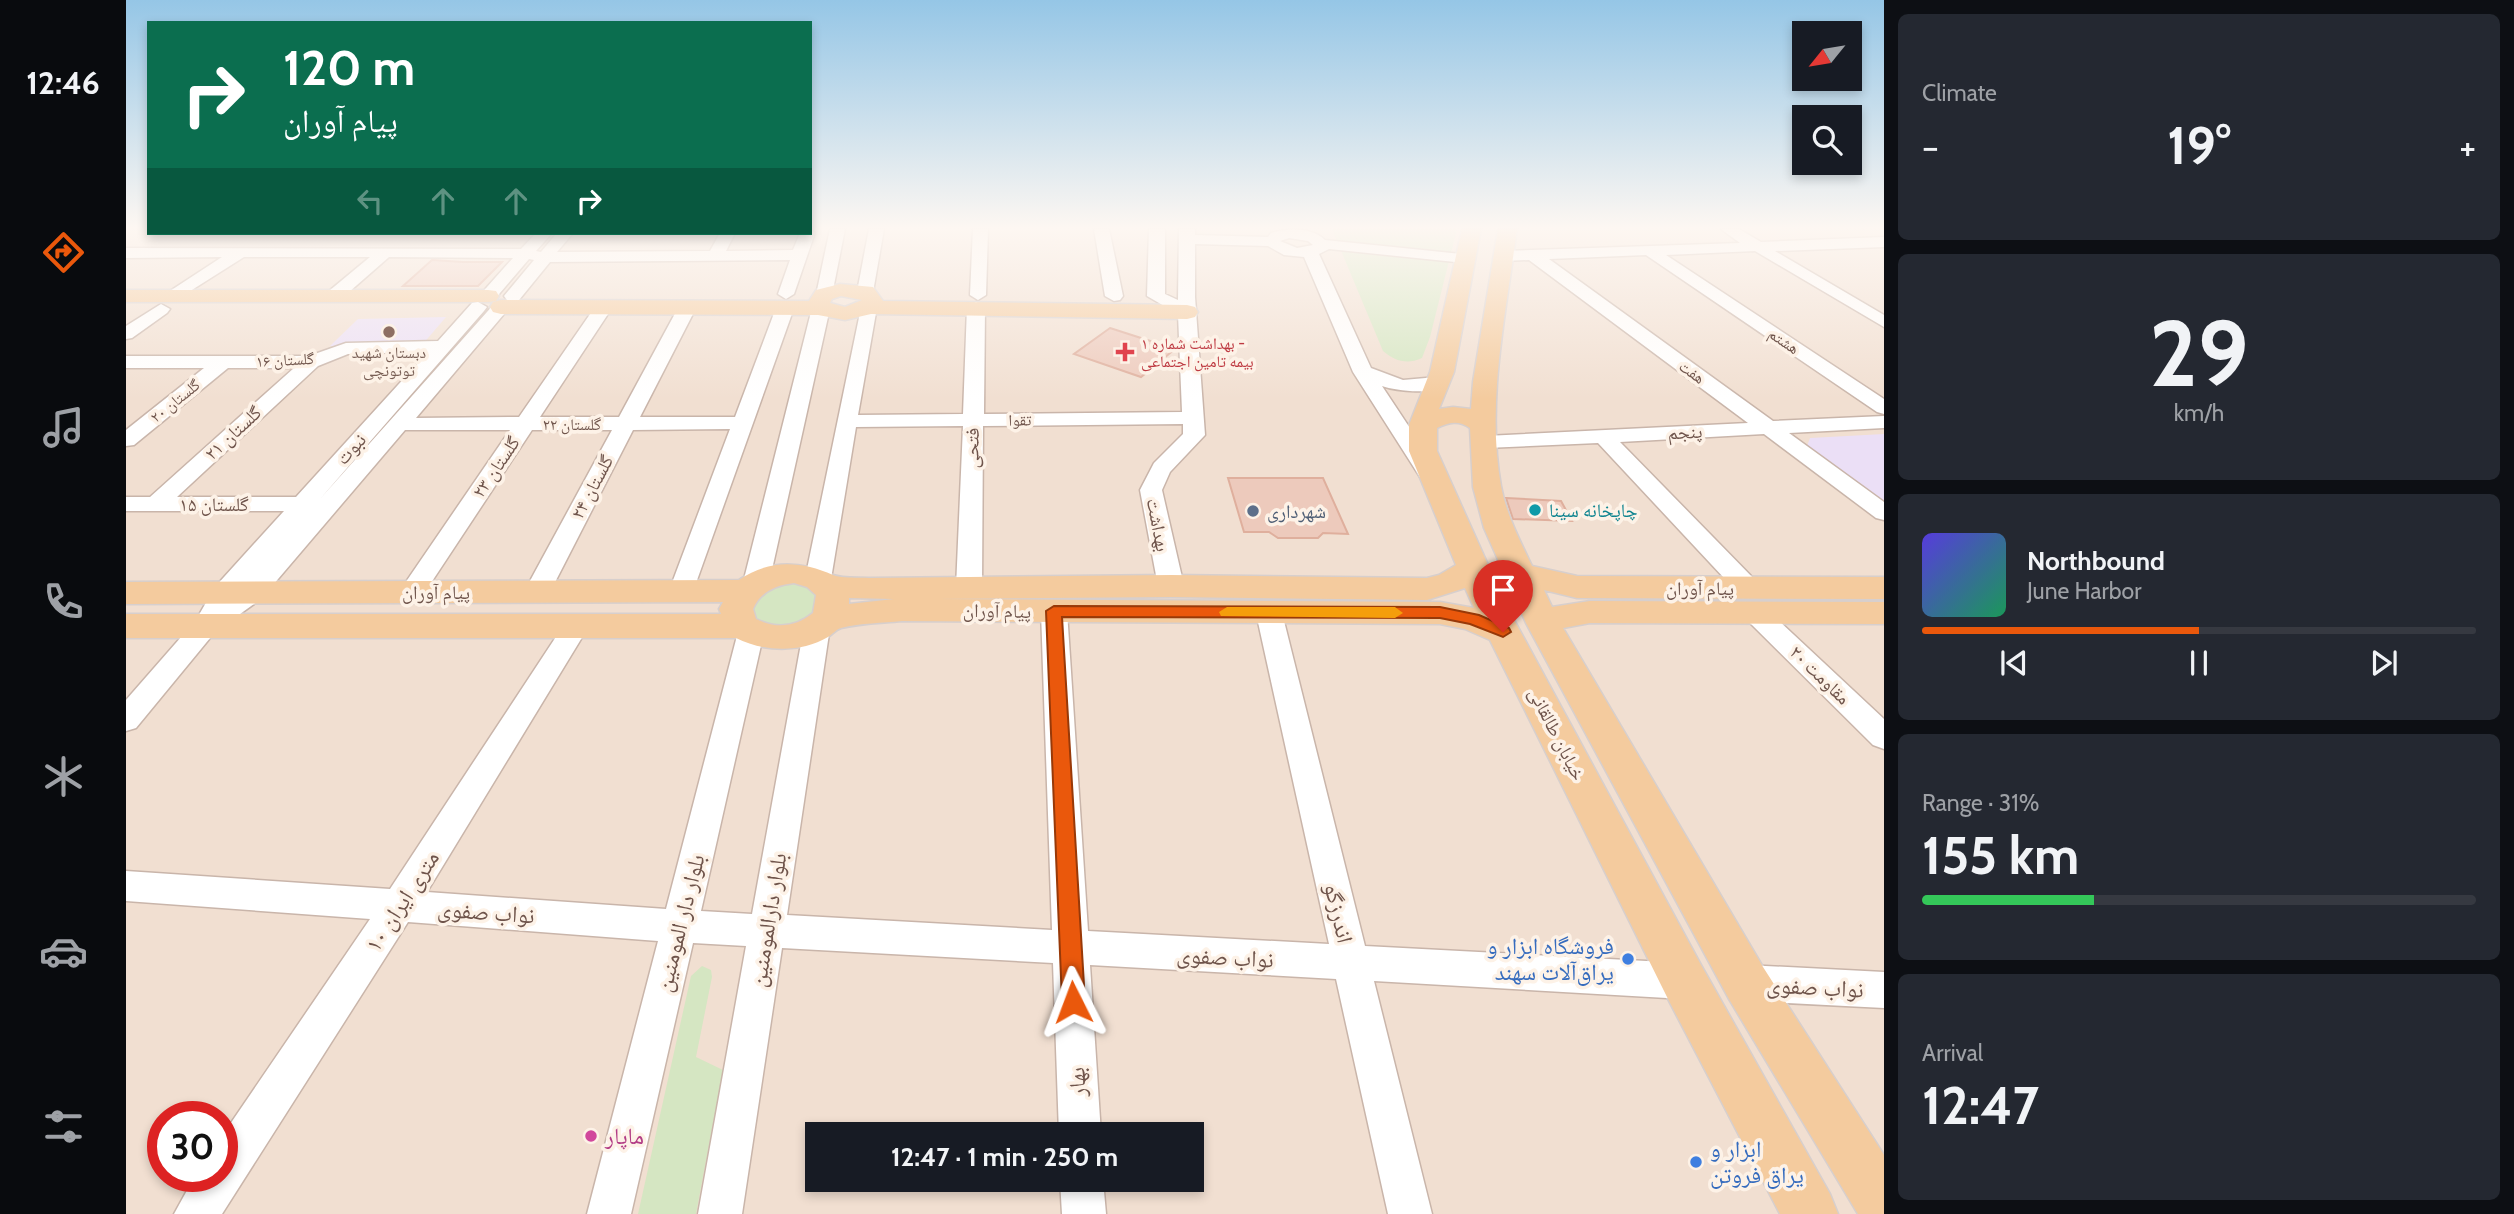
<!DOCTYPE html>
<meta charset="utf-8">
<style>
:root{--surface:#171b24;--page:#242831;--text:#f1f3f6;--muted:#9ea1a6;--line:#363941;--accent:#ea580c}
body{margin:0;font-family:Cabin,"Noto Naskh Arabic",sans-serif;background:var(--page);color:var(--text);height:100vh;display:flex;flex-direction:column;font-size:26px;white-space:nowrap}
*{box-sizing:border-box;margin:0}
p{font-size:23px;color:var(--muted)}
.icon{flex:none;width:38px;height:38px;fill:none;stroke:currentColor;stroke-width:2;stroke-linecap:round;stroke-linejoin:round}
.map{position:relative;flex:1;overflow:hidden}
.details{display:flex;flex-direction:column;gap:14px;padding:14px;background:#0d0f14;width:630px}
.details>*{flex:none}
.hud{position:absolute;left:21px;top:21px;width:665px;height:214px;border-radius:0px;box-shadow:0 4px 10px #0003;background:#0b6e4f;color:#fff;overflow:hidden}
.needle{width:46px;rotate:240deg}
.fabs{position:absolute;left:1666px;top:21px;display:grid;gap:14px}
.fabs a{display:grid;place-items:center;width:70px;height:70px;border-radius:0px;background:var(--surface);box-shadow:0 4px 10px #0003;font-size:35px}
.speed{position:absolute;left:21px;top:1101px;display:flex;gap:14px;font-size:35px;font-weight:700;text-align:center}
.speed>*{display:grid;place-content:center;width:91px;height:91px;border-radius:50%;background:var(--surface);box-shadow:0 4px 10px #0003;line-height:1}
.speed .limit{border:10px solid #d22;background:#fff;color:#111}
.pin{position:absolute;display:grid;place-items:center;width:60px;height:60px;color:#fff;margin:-72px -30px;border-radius:50% 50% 50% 0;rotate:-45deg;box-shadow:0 0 7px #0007}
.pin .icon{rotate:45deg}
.me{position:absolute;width:77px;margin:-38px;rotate:357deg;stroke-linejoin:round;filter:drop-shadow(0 0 5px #0008)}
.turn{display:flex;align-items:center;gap:24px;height:147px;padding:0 21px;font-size:32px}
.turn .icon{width:91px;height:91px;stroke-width:2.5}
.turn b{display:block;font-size:49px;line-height:60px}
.lanes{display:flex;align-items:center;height:66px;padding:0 21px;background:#0003;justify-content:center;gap:35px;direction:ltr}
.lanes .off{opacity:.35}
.big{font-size:52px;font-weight:700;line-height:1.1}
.details .widget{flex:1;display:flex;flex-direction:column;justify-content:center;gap:10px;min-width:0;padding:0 24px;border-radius:10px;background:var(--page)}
.details .dial{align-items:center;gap:0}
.dial b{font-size:91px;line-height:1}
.song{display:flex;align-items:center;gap:21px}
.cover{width:84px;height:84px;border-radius:10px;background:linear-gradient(135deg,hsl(250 70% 55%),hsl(150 70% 35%))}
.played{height:7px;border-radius:4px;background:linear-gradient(90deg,var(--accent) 50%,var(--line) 50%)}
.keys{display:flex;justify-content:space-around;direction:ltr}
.heat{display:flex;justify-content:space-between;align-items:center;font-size:38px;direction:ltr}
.charge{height:10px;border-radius:5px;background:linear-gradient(90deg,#34c759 31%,var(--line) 0)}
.trip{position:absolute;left:679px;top:1122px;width:399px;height:70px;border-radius:0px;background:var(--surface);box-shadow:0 4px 10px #0003;font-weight:700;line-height:70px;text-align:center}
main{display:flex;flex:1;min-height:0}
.menu{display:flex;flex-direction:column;width:126px;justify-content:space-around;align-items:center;background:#090b0e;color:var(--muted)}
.menu .icon{width:49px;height:49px}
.menu .active{color:var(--accent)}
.menu b{font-size:32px;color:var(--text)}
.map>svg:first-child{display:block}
</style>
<main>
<nav class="menu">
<b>12:46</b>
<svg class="icon active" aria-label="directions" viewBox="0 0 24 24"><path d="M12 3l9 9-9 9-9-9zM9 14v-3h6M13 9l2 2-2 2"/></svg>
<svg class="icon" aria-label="music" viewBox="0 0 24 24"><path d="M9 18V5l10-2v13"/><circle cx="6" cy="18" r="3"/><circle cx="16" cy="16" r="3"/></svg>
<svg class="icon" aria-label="phone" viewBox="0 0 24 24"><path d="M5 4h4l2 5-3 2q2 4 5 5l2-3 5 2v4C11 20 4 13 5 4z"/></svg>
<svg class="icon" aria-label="climate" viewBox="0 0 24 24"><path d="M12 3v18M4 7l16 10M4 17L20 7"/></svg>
<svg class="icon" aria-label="car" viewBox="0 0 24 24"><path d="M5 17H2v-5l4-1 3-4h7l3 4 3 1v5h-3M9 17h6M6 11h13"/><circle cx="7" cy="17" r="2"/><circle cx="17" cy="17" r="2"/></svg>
<svg class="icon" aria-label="filters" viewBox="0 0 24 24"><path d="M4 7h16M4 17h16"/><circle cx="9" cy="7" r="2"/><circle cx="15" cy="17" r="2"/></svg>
</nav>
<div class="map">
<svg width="1758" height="1214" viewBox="0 0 1758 1214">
<rect width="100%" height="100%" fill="#faeee2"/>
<!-- residential -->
<path fill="#f1dfd1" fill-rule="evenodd" d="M0,229h23v4l1735,-4v985h-1758zM37,1116h59v60h-59zM691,1134h375v46h-375z"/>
<!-- education -->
<path fill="#ebdff6" d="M320,317l-24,28 -92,1 28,-27z
M1758,434v66h-4l-73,-54 3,-8z"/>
<!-- green -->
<path fill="#d5e6c2" d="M1206,229h125l-27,108 -8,21c-15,7 -27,3 -39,-7z
M662,583c12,1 22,3 29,14l-2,14c-16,17 -35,16 -56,11l-8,-13 16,-20z
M576,966l9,4 1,7 -16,80 27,13 -27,144h-58l53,-238z"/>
<!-- building -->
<path fill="#edcabc" stroke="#dfaf9d" stroke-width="2" d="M306,260l31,2h39l-24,24h-75z
M984,328l65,21 -34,28 -67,-23z
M1102,478h95l25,56 -25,-1 -5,5h-40l-9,-6h-25z
M1380,498l55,3 11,20 -59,-2z"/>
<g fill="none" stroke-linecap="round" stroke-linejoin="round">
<defs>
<path id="minor" d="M685,229l4,4 -21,61 -8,5 -8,-5 12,-34 -240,2 -31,38h-12l-3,-4 30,-36 -5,-1 -35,41 -6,1 -9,-5 34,-38 -124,-1 -48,42h-12l-2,-4 2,-4 41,-34h-126l-68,43 -6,-1 -2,-4 2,-4 52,-34 -96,1v-10l395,1 15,-16h16l-16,18 5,1 16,-19h16l-16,19 153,-1 10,-18h15l-9,18 67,-1 7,-17h10z
M704,229h15l-13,66 -8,5 -8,-5z
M743,229h15l-11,63 -8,5 -8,-5z
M847,229h15l-2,66 -8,5 -8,-5z
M968,229h15l14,67 -3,4 -6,1 -9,-5z
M1023,229h16v65l13,6 1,-71h16v6l73,2 3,-4c17,-5 40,-6 54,7l146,15 2,3 -2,3 -6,2 -136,-14 -10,5 52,114 32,12 34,-3 10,6c-11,13 -51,8 -65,3l57,86 -3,5h-16l-67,-105 -49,-115 -20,-2 -16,-9 -73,-2v53l10,138 -35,37 -8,18 22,96 -4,6 -9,2 -9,-2 -4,-6 -18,-96 14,-27 29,-29v-10l-200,2 -1,162 -4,6 -9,2 -9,-2 -4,-6 7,-162 -107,1 -25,152 -4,6 -9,2 -9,-2 -4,-6 57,-276h12l3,4 -19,108 105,-1 4,-107 9,-5 9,5 -1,107 198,-2 -4,-98 -31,-18zM1163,238l19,3 5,4 -16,3 -17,-7z
M1595,229h18l22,13 123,-5v10l-109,4 109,64v12l-129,-76 -89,4 218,144v15l-7,-2 -231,-157 -97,4 224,162 111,-5v12l-95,5 95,69v18l-8,-2 -112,-84 -144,8 137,140 4,6 -4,6 -9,2 -9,-2 -141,-151 -112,5 -8,-1 -3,-5 3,-5 8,-1 262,-13 -219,-163 -26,1 -8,-5 8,-5 237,-8z
M352,302l9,5 -3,4 -164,188 175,-196h12l3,4 -94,111 103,-1 78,-113 6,-1 9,5 -72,109h79l59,-109 9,-5 9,5 -56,109h95l41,-109 9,-5 6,1 3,4 -103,289 -9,2 -9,-2 -4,-6 61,-162 -97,1 -83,162 -4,6 -9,2 -9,-2 -4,-6 88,-162h-80l-111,168 -9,2 -9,-2 -4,-6 111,-162h-105l-144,169 -46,33 -79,96 -10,3v-31l70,-80 19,-33 69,-76h-158v-14h24l144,-129h-66l-94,77 -8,1v-16l78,-62h-78v-12h183l37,-13 92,-2 34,-38zM302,352l-132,145h-119l141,-131 30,-12z
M695,303l9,5 -61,275 -4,6 -9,2 -9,-2 -4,-6 69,-275z
M35,304l9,5 -3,4 -35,25 -6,1v-13z
M928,602l9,3 4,6 21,320 241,13 -73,-331 4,-6 9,-3 9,3 4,6 83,333 319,17 13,5 6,13 -6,13 -13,5 -310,-18 58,233h-44l-52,-235 -246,-14 11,169h-42l-6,-171 -271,-15 -40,266h-44l48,-268 -53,-3 -62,271h-44l71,-273 -250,-19 -186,292h-48l21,-38h27v-40l148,-217 -244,-18v-30l264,18 177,-269 9,-3 9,3 4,6 -162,266 239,17 72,-277 3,-7 10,-2 10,2 3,7 -63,279 51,3 52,-287 4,-6 9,-3 9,3 4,6 -43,288 265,15 -11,-319 4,-6z
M1629,604l9,3 120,112v30l-11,-4 -127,-126 -4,-6 4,-6z
M1620,965l138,7v36l-138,-7 -13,-5 -6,-13 6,-13z
M934,1180h43l3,34h-44z"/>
<path id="major" d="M1336,229h19l-27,143 -15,37 14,-2 18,2 2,-27 25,-153h19c-11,84 -31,173 -16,257 5,28 19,55 31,80l45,10 307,1v22l-307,-1 -33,-8 8,17 38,-6 294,1v22l-294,-1 -27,5 200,339 121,188v59h-26l-129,-215 -203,-376 -42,-95 -11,-41 -3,-59c-11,-8 -21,-6 -33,0v23l69,154 195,360 129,229 8,20h-58l-113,-217 -177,-357 -25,-11 -25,-5 -538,-3c-20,2 -41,2 -61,7 -6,2 -8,6 -13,9 -27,16 -65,15 -92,1h-610v-24h595l-2,-5 4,-7 -597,2v-22l613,-2c30,-21 62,-19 94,-5 10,4 27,2 38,3l300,-3 256,3 12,-3 17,-10 -47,-114v-26l21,-53zM668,583l13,4 9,8 -3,18c-17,14 -37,16 -57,6l-3,-10c7,-17 23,-24 41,-26zM1339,588l9,20 -34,-6 -502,-3 233,-2 256,3zM723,598l45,1 -45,5z
M714,284l33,3 10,14 304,4 8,2 3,5 -3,5 -8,2 -316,-5 -26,6 -27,-5 -317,-1 -8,-2 -3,-5 3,-5 8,-2 308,1 7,-11zM715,296l21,4 -17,7 -15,-4 2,-4z
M0,290h362l8,1 3,5 -3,5 -8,1h-362z"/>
</defs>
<!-- minor casing -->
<use href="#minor" stroke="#c9b5aa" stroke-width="3"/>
<!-- major casing -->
<use href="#major" stroke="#d7cfcd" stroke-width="3"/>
<!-- minor -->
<use href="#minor" fill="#fff" fill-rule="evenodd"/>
<!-- major -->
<use href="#major" fill="#f4cb9e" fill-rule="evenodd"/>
</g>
<!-- sky -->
<linearGradient id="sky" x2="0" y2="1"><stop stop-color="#95c6e6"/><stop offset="0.57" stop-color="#fdf7f2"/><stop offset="1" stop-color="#fdf7f2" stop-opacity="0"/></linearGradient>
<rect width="1758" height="399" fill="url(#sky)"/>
<!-- route -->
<path fill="#ea580c" stroke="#983908" stroke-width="2" d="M928,606l386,1 39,8 30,13 2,4 -8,5 -33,-13 -30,-6 -378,-1 23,385 -4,8 -8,3 -8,-3 -3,-8 -16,-391z"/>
<!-- slow -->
<path fill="#f59e0b" d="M1101,607h168l8,6 -8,5 -174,-2 -2,-4z"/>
<!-- markers -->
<circle fill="#8d6e63" stroke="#fdf2e7" stroke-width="2.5" cx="263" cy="332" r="7"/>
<path fill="#e0444e" stroke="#fdf2e7" stroke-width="2.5" d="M995.5 341.5h7v7h7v7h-7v7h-7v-7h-7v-7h7z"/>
<circle fill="#0f9aa8" stroke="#fdf2e7" stroke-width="2.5" cx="1409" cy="510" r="7"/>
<circle fill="#5c6f8a" stroke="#fdf2e7" stroke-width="2.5" cx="1127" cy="511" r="7"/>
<g fill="#3f7fe0" stroke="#fdf2e7" stroke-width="2.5">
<circle cx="1502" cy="959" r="7"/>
<circle cx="1570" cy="1162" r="7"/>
</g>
<circle fill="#d1479c" stroke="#fdf2e7" stroke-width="2.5" cx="465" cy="1136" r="7"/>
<g text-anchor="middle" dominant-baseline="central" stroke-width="7" stroke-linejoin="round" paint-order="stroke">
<!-- far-street labels -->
<g font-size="16" fill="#6f544b" stroke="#fdf2e7">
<text transform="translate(1658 341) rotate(34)">هشتم</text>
<text transform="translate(159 360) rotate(-3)">گلستان ۱۶</text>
<text transform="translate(1566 372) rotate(36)">هفت</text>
<text transform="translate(49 401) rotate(-39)">گلستان ۲۰</text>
<text transform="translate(894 420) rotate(-1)">تقوا</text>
<text x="446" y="424">گلستان ۲۲</text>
</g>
<!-- far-health labels -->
<g font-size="16" fill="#be3a42" stroke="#fdf2e7" text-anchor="start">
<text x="1015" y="343">بهداشت شماره ۱ -<tspan x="1015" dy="18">بیمه تامین اجتماعی</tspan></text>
</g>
<!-- far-education labels -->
<g font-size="16" fill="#785e54" stroke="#fdf2e7">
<text x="263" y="352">دبستان شهید<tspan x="263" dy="18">توتونچی</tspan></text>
</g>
<!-- street labels -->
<g font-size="19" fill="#6f544b" stroke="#fdf2e7">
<text transform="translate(1559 432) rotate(-3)">پنجم</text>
<text transform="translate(107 433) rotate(-43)">گلستان ۲۱</text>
<text transform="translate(846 448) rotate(-89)">فتحی</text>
<text transform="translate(225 449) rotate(-48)">نبوت</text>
<text transform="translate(370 467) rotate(-56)">گلستان ۲۳</text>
<text transform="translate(466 487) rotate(-62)">گلستان ۲۴</text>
<text x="88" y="504">گلستان ۱۵</text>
<text transform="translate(1032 525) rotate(79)">بهداشت</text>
<text x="1574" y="588">پیام آوران</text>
<text x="310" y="592">پیام آوران</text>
<text transform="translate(871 611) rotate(1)">پیام آوران</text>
<text transform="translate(1694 675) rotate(44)">مقاومت ۲۰</text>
<text transform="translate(1431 734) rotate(63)">خیابان طالقانی</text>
</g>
<!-- culture labels -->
<g font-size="19" fill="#0d838f" stroke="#fdf2e7" text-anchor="start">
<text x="1423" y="510">چاپخانه سینا</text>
</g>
<!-- service labels -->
<g font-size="19" fill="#4e5e75" stroke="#fdf2e7" text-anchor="start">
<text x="1141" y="511">شهرداری</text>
</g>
<!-- near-street labels -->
<g font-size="23" fill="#6f544b" stroke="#fdf2e7">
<text transform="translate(276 901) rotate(-57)">۱۰ متری ایران</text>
<text transform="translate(360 912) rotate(4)">نواب صفوی</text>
<text transform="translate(1213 913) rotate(77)">اندرزگو</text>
<text transform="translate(642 920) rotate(-81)">بلوار دارالمومنین</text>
<text transform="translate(554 923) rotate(-76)">بلوار دار المومنین</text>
<text transform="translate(1099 957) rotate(3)">نواب صفوی</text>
<text transform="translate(1689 987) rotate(3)">نواب صفوی</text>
<text transform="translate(951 1082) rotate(-93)">بهار</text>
</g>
<!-- near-shop labels -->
<g font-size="23" fill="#366cbe" stroke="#fdf2e7" text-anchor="end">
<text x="1488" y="946">فروشگاه ابزار و<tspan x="1488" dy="26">یراق‌آلات‌ سهند</tspan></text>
<text x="1584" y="1149" text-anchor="start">ابزار و<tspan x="1584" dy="26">یراق فروتن</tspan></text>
</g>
<!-- near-hotel labels -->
<g font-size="23" fill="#b23c85" stroke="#fdf2e7" text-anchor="start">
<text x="479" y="1136">ماپار</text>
</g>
</g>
</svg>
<div class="fabs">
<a><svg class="needle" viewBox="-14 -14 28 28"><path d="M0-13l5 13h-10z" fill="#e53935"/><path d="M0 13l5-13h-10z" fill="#9ea1a6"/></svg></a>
<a><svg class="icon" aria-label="search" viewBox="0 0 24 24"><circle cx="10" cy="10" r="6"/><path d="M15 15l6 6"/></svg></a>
</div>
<div class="speed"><div class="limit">30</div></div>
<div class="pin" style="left:1377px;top:632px;background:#d93025"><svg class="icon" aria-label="arrive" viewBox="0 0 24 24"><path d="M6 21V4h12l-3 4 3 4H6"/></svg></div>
<svg class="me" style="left:947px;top:1002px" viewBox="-20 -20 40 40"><path d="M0-17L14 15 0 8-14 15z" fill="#ea580c" stroke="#fff" stroke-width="4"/></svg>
<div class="trip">12:47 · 1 min · 250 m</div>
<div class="hud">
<div class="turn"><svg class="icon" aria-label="right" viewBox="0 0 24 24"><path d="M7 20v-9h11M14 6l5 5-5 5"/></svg><div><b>120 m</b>پیام آوران</div></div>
<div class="lanes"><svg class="icon off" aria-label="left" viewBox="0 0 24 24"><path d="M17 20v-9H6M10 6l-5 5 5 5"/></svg><svg class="icon off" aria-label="ahead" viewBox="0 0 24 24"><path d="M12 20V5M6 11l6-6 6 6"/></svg><svg class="icon off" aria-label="ahead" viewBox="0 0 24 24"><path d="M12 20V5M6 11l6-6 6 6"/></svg><svg class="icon" aria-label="right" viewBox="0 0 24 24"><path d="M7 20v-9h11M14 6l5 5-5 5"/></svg></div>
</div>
</div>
<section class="details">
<div class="widget"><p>Climate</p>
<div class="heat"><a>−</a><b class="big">19°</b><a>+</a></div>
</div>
<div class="widget dial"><b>29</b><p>km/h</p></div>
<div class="widget">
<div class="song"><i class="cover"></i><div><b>Northbound</b><p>June Harbor</p></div></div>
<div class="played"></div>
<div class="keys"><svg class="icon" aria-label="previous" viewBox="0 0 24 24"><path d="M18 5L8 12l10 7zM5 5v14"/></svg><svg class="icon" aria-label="pause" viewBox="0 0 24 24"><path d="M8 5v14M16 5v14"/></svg><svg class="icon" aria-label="next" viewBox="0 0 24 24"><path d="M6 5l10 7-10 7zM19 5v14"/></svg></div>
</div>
<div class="widget"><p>Range · 31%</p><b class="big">155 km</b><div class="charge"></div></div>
<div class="widget"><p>Arrival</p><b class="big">12:47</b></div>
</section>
</main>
